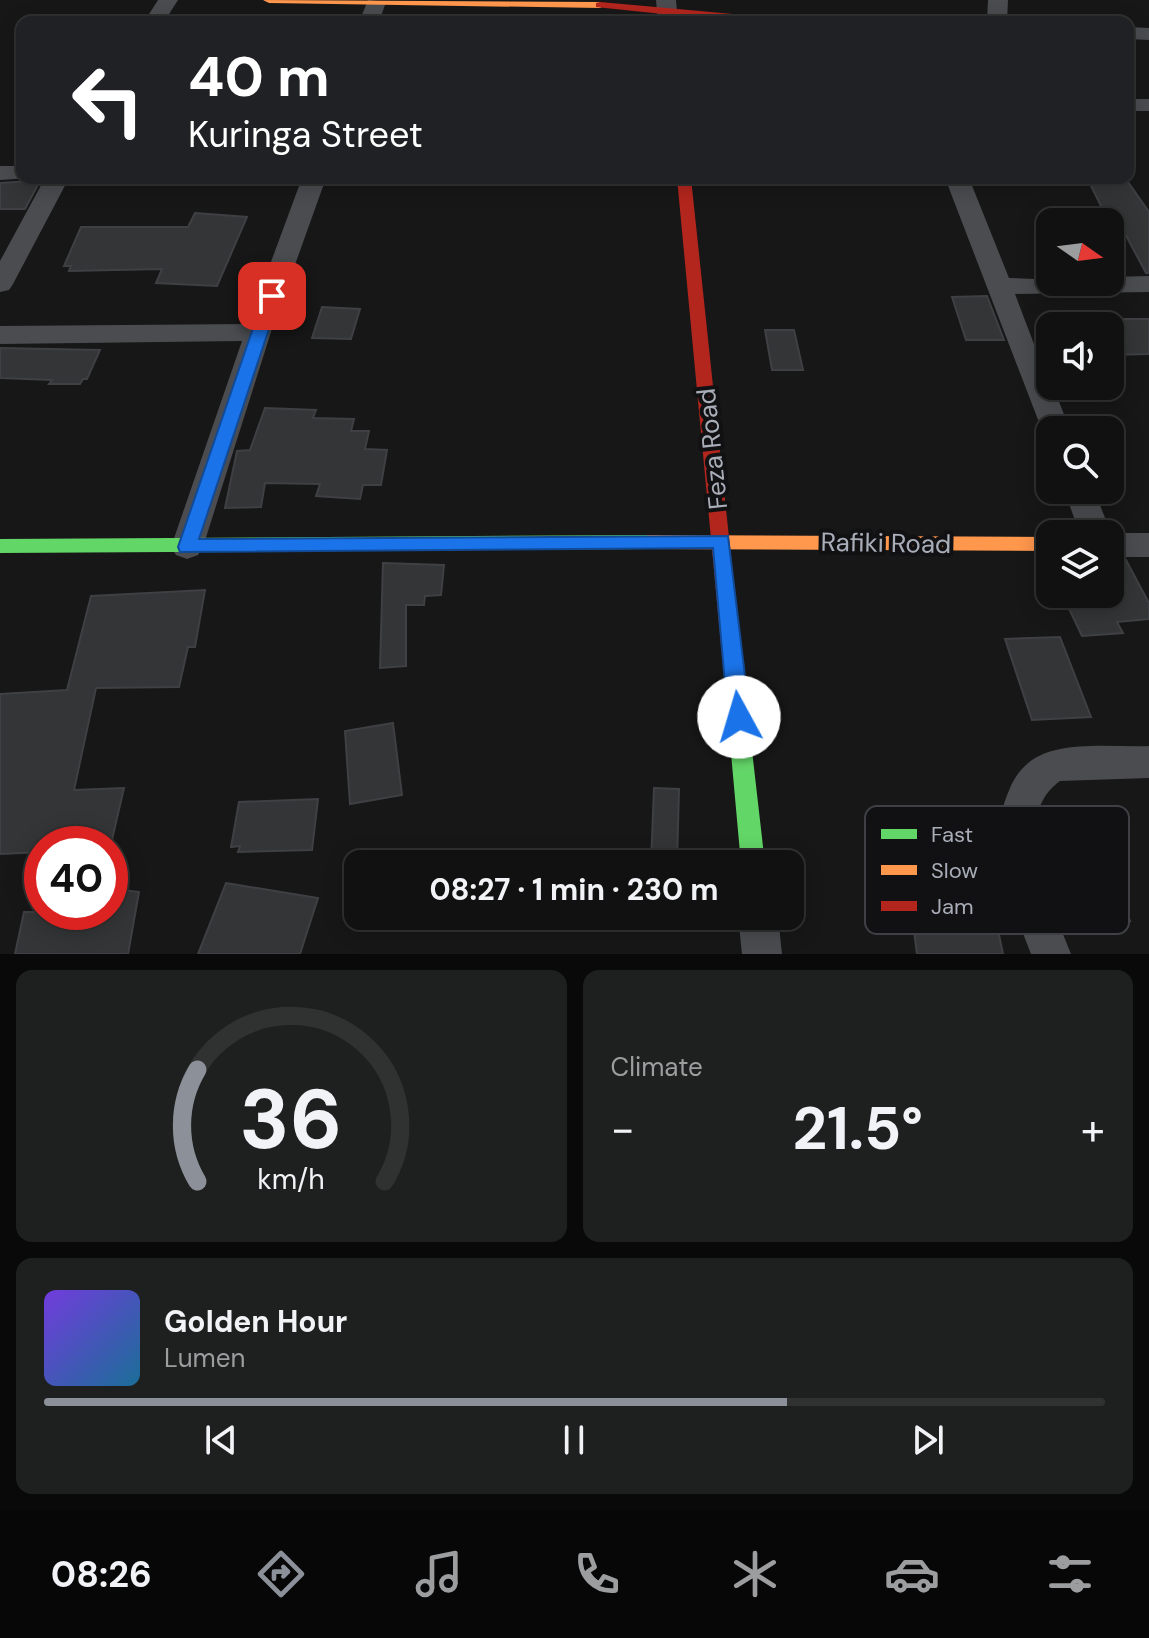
<!DOCTYPE html>
<meta charset="utf-8">
<style>
:root{--surface:#111;--page:#1e1f1f;--text:#f1f3f6;--muted:#9c9d9f;--line:#303131;--accent:#8c9099}
body{margin:0;font-family:"DM Sans",sans-serif;background:var(--page);color:var(--text);height:100vh;display:flex;flex-direction:column;font-size:30px;white-space:nowrap}
*{box-sizing:border-box;margin:0}
p{font-size:26px;color:var(--muted)}
.icon{flex:none;width:44px;height:44px;fill:none;stroke:currentColor;stroke-width:2;stroke-linecap:round;stroke-linejoin:round}
.map{position:relative;height:954px;overflow:hidden}
.details{display:flex;flex-direction:column;gap:16px;padding:16px;background:#090909;flex:1}
.details>*{flex:none}
.top-card{position:absolute;left:16px;top:16px;width:1118px;height:168px;border-radius:16px;box-shadow:0 4px 20px #0003,0 0 0 2px var(--line);background:#202124;color:#fff;overflow:hidden}
.needle{width:52px;rotate:104deg}
.fabs{position:absolute;left:1036px;top:208px;display:grid;gap:16px}
.fabs a{display:grid;place-items:center;width:88px;height:88px;border-radius:16px;background:var(--surface);box-shadow:0 4px 20px #0003,0 0 0 2px var(--line);font-size:40px}
.speed{position:absolute;left:24px;top:826px;display:flex;gap:16px;font-size:40px;font-weight:700;text-align:center}
.speed>*{display:grid;place-content:center;width:104px;height:104px;border-radius:50%;background:var(--surface);box-shadow:0 4px 20px #0003,0 0 0 2px var(--line);line-height:1}
.speed .limit{border:12px solid #d22;background:#fff;color:#111}
.pin{position:absolute;display:grid;place-items:center;width:68px;height:68px;color:#fff;margin:-34px;border-radius:16px;box-shadow:0 4px 12px #0006}
.me{position:absolute;width:88px;margin:-44px;rotate:354deg;stroke-linejoin:round;filter:drop-shadow(0 0 6px #0008)}
.turn{display:flex;align-items:center;gap:28px;height:168px;padding:0 40px;font-size:36px}
.turn .icon{width:104px;height:104px;stroke-width:2.5}
.turn b{display:block;font-size:56px;line-height:68px}
.big{font-size:60px;font-weight:700;line-height:1.1}
.details .widget{flex:1;display:flex;flex-direction:column;justify-content:center;gap:12px;min-width:0;padding:0 28px;border-radius:16px;background:var(--page)}
.details .dial{align-items:center;gap:0}
.dial svg{height:208px;overflow:visible;fill:none;stroke:var(--line);stroke-width:7;stroke-linecap:round;text-anchor:middle}
.dial text{fill:var(--text);stroke:none}
.song{display:flex;align-items:center;gap:24px}
.cover{width:96px;height:96px;border-radius:12px;background:linear-gradient(135deg,hsl(260 70% 55%),hsl(200 70% 35%))}
.played{height:8px;border-radius:4px;background:linear-gradient(90deg,var(--accent) 70%,var(--line) 70%)}
.keys{display:flex;justify-content:space-around;direction:ltr}
.heat{display:flex;justify-content:space-between;align-items:center;font-size:44px;direction:ltr}
.details .tiles{flex:1;display:grid;gap:16px;grid-template-columns:1fr 1fr}
.widget:last-child{grid-column:span 2}
.trip{position:absolute;left:344px;top:850px;width:460px;height:80px;border-radius:16px;background:var(--surface);box-shadow:0 4px 20px #0003,0 0 0 2px var(--line);font-weight:700;line-height:80px;text-align:center}
.menu{display:flex;height:128px;justify-content:space-around;align-items:center;background:#070707;color:var(--muted)}
.menu .icon{width:56px;height:56px}
.menu .active{color:var(--accent)}
.menu b{font-size:36px;color:var(--text)}
.map>svg:first-child{display:block}
</style>
<div class="map">
<svg width="1149" height="954" viewBox="0 0 1149 954">
<rect width="100%" height="100%" fill="#171717"/>
<!-- building -->
<path fill="#343537" stroke="#3f4043" stroke-width="2" d="M31,181h9l-15,28h-25v-26z
M1128,182l21,30v61h-3l-24,-45h-10l-22,-44z
M195,213l52,4 -30,69 -61,-3 6,-14 -93,2 2,-5h-7l17,-39h107z
M987,296l17,44h-38l-14,-43z
M322,307l38,2 -9,30 -39,-1z
M1110,319h39v35l-39,1z
M765,330h29l9,40h-31z
M0,348l100,2 -13,29h-4l-3,5h-31l3,-4 -52,-2z
M265,408l51,2 -3,8 41,1 -3,12h18l-4,18 22,1 -6,35h-18l-3,14 -44,-3 4,-12 -55,-1 -4,24 -36,1 12,-57 13,-1z
M1110,560h16l23,43v16l-32,3 6,11 -41,3 -20,-42h48z
M383,563l61,2 -3,30 -16,1 -1,9h-18v61l-26,2z
M205,590l-10,57h-7l-9,40 -83,1 -22,102 50,-2 -13,56h-69v8l-42,2v-160l67,-4 24,-94z
M1060,637l31,80 -59,3 -27,-81z
M393,723l9,72 -52,9 -5,-73z
M654,788l25,1 -2,75h-26z
M318,799l-6,51 -74,2 2,-6 -9,1 8,-45z
M1108,860l22,61 -52,3 -21,-62z
M226,883l92,15 -18,56h-102z
M110,888l29,4 -11,62h-113l9,-42h86z
M909,893l82,3 12,58h-86z"/>
<g fill="none" stroke-linecap="round" stroke-linejoin="round">
<!-- street -->
<path fill="#4b4c50" fill-rule="evenodd" d="M158,0h20l-14,22h-20z
M368,0l18,2 -7,20h-20z
M656,0h20l2,22h-20z
M988,0h20l-1,22h-20z
M1128,27l21,1v12l-21,-1z
M1128,99h21v12h-21z
M0,166h22v12h8l-30,2z
M45,178h24l-56,106 -4,6 -9,2v-31z
M302,178h24l-55,154 -68,215 -5,8 -11,4 -11,-4 -5,-8 71,-206 -242,3v-18l248,-2z
M945,178h24l40,100 101,4v-5l39,-1v16l-134,2 35,92h3l17,44h-20v8l-8,-8z
M1064,490h30l17,43h38v24h-39v-23h-30z
M1149,746v32l-89,3c-53,38 -7,126 11,173h-40c-21,-55 -47,-109 -21,-166 9,-21 24,-33 46,-38 30,-7 63,-3 93,-4z
M738,916h40l4,38h-40z"/>
<!-- fast -->
<path fill="#63d668" fill-rule="evenodd" d="M649,535l7,2 2,5 -2,5 -7,2 -649,4v-14z
M736,689l7,3 3,6 19,166h-24l-15,-166 3,-6z"/>
<!-- slow -->
<path fill="#ff974d" fill-rule="evenodd" d="M263,0l337,2 6,3 -6,3 -331,-5z
M649,535l401,2v14l-401,-2 -7,-2 -2,-5 2,-5z"/>
<!-- jam -->
<path fill="#b3261e" fill-rule="evenodd" d="M600,2l144,13 141,3 6,4h-153l-142,-15v-4z
M677,178h14l55,520 -3,6 -7,3 -7,-3 -3,-6z"/>
</g>
<!-- route -->
<path fill="#1a73e8" stroke="#114b97" stroke-width="2" d="M272,291l8,5 -81,243 529,-3 22,181 -3,6 -8,3 -8,-3 -3,-6 -15,-169 -533,4 -2,-5 86,-251z"/>
<g text-anchor="middle" dominant-baseline="central" stroke-width="8" stroke-linejoin="round" paint-order="stroke">
<!-- street labels -->
<g font-size="26" fill="#a8adb8" stroke="#111113">
<text transform="translate(712 449) rotate(-96)">Feza Road</text>
<text transform="translate(886 543) rotate(1)">Rafiki Road</text>
</g>
</g>
<!-- legend -->
<rect x="865" y="806" width="264" height="128" rx="12" fill="#111113" stroke="#3e4045" stroke-width="2"/>
<rect x="881" y="829" width="36" height="10" fill="#63d668"/>
<rect x="881" y="865" width="36" height="10" fill="#ff974d"/>
<rect x="881" y="901" width="36" height="10" fill="#b3261e"/>
<g font-size="22" fill="#a8adb8">
<text x="931" y="842">Fast</text>
<text x="931" y="878">Slow</text>
<text x="931" y="914">Jam</text>
</g>
</svg>
<div class="fabs">
<a><svg class="needle" viewBox="-14 -14 28 28"><path d="M0-13l5 13h-10z" fill="#e53935"/><path d="M0 13l5-13h-10z" fill="#9c9d9f"/></svg></a>
<a><svg class="icon" aria-label="sound" viewBox="0 0 24 24"><path d="M4 9h4l5-4v14l-5-4H4zM17 9q2 3 0 6"/></svg></a>
<a><svg class="icon" aria-label="search" viewBox="0 0 24 24"><circle cx="10" cy="10" r="6"/><path d="M15 15l6 6"/></svg></a>
<a><svg class="icon" aria-label="layers" viewBox="0 0 24 24"><path d="M12 4l9 5-9 5-9-5zM3 14l9 5 9-5"/></svg></a>
</div>
<div class="speed"><div class="limit">40</div></div>
<div class="pin" style="left:272px;top:296px;background:#d93025"><svg class="icon" aria-label="arrive" viewBox="0 0 24 24"><path d="M6 21V4h12l-3 4 3 4H6"/></svg></div>
<svg class="me" style="left:739px;top:717px" viewBox="-20 -20 40 40"><circle r="19" fill="#fff"/><path d="M0-13L10 11 0 6-10 11z" fill="#1a73e8"/></svg>
<div class="trip">08:27 · 1 min · 230 m</div>
<div class="top-card">
<div class="turn"><svg class="icon" aria-label="left" viewBox="0 0 24 24"><path d="M17 20v-9H6M10 6l-5 5 5 5"/></svg><div><b>40 m</b>Kuringa Street</div></div>
</div>
</div>
<section class="details">
<div class="tiles">
<div class="widget dial"><svg viewBox="0 0 100 80">
<path d="M14 69A42 42 0 1 1 86 69"/>
<path d="M14 69A42 42 0 0 1 14 26" stroke="#8c9099"/>
<text x="50" y="56" font-size="32" font-weight="700">36</text>
<text x="50" y="72" font-size="11">km/h</text>
</svg></div>
<div class="widget"><p>Climate</p>
<div class="heat"><a>−</a><b class="big">21.5°</b><a>+</a></div>
</div>
<div class="widget">
<div class="song"><i class="cover"></i><div><b>Golden Hour</b><p>Lumen</p></div></div>
<div class="played"></div>
<div class="keys"><svg class="icon" aria-label="previous" viewBox="0 0 24 24"><path d="M18 5L8 12l10 7zM5 5v14"/></svg><svg class="icon" aria-label="pause" viewBox="0 0 24 24"><path d="M8 5v14M16 5v14"/></svg><svg class="icon" aria-label="next" viewBox="0 0 24 24"><path d="M6 5l10 7-10 7zM19 5v14"/></svg></div>
</div>
</div>
</section>
<nav class="menu">
<b>08:26</b>
<svg class="icon active" aria-label="directions" viewBox="0 0 24 24"><path d="M12 3l9 9-9 9-9-9zM9 14v-3h6M13 9l2 2-2 2"/></svg>
<svg class="icon" aria-label="music" viewBox="0 0 24 24"><path d="M9 18V5l10-2v13"/><circle cx="6" cy="18" r="3"/><circle cx="16" cy="16" r="3"/></svg>
<svg class="icon" aria-label="phone" viewBox="0 0 24 24"><path d="M5 4h4l2 5-3 2q2 4 5 5l2-3 5 2v4C11 20 4 13 5 4z"/></svg>
<svg class="icon" aria-label="climate" viewBox="0 0 24 24"><path d="M12 3v18M4 7l16 10M4 17L20 7"/></svg>
<svg class="icon" aria-label="car" viewBox="0 0 24 24"><path d="M5 17H2v-5l4-1 3-4h7l3 4 3 1v5h-3M9 17h6M6 11h13"/><circle cx="7" cy="17" r="2"/><circle cx="17" cy="17" r="2"/></svg>
<svg class="icon" aria-label="filters" viewBox="0 0 24 24"><path d="M4 7h16M4 17h16"/><circle cx="9" cy="7" r="2"/><circle cx="15" cy="17" r="2"/></svg>
</nav>
